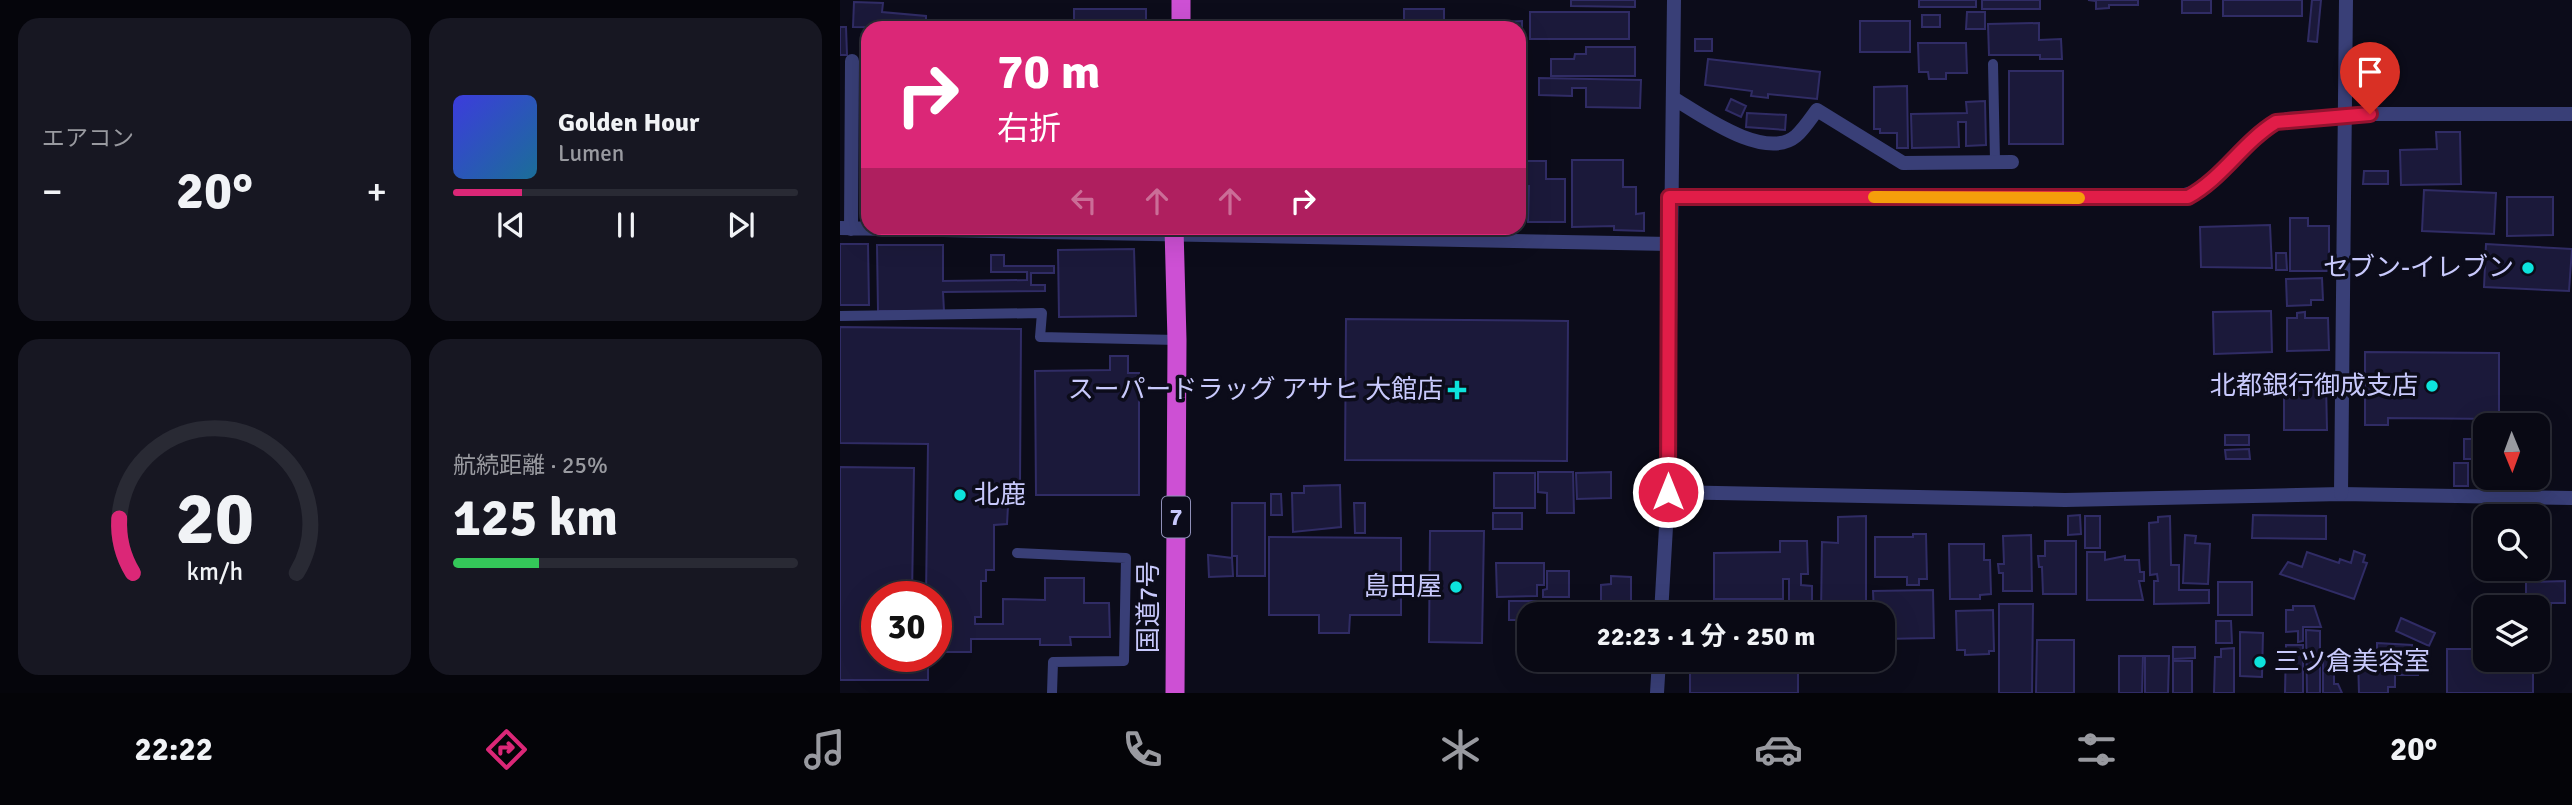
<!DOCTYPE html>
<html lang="ja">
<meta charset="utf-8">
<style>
:root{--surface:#090914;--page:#171722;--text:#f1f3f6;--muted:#999aa0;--line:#292a34;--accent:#db2777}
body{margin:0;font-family:Signika,"Noto Sans JP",sans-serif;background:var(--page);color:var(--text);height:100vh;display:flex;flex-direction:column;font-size:26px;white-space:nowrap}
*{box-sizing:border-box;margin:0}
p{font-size:23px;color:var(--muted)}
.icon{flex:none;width:38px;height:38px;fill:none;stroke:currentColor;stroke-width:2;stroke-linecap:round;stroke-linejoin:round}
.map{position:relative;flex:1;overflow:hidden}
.panel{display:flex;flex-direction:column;gap:18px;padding:18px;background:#05050b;width:840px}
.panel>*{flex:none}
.banner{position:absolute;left:21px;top:21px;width:665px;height:214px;border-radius:21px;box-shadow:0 7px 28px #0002,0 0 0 2px var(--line);background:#db2777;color:#fff;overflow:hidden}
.needle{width:46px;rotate:179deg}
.buttons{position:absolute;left:1633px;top:413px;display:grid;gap:14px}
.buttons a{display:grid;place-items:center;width:77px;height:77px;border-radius:14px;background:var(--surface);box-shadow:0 7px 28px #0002,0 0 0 2px var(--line);font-size:35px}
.speed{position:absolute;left:21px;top:581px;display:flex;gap:14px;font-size:35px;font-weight:700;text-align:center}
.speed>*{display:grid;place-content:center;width:91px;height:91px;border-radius:50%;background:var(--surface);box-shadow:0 7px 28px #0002,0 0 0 2px var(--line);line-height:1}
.speed .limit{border:10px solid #d22;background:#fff;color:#111}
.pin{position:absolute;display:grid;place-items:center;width:60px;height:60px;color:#fff;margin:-72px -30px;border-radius:50% 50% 50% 0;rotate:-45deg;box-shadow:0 0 7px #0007}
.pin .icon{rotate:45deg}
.me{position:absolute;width:77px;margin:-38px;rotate:0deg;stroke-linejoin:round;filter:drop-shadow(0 0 5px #0008)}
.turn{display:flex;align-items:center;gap:24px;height:147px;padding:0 21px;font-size:32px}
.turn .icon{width:91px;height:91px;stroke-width:2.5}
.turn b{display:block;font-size:49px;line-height:60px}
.lanes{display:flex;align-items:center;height:66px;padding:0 21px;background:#0003;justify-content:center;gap:35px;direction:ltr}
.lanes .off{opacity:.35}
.big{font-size:52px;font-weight:700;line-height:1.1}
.panel .tile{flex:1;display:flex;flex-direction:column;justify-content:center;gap:10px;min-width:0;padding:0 24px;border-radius:21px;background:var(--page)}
.panel .dial{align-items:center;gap:0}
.dial svg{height:182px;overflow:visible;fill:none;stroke:var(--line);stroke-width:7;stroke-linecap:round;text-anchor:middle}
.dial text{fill:var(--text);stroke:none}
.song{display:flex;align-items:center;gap:21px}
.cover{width:84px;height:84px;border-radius:10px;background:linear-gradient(135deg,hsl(240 70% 55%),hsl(200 70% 35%))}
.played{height:7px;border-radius:4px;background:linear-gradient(90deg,var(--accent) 20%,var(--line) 20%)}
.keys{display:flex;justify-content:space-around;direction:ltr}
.heat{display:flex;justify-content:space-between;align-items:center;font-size:38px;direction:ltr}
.charge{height:10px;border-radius:5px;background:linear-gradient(90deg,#34c759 25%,var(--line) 0)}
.panel .tiles{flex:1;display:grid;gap:18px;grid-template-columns:repeat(2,1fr)}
.trip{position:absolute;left:677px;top:602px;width:378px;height:70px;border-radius:21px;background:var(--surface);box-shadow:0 7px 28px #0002,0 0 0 2px var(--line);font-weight:700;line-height:70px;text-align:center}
.tabs{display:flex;height:112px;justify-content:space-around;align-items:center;background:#040408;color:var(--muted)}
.tabs .icon{width:49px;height:49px}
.tabs .selected{color:var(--accent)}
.tabs b{font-size:32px;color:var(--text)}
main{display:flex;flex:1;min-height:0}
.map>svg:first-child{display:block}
</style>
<main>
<section class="panel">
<div class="tiles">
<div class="tile"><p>エアコン</p>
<div class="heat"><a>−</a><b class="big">20°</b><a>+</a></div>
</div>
<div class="tile">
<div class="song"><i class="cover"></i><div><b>Golden Hour</b><p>Lumen</p></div></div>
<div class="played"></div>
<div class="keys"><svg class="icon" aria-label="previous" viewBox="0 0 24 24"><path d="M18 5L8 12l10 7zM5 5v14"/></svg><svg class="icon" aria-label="pause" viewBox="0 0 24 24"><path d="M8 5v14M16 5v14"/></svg><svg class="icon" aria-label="next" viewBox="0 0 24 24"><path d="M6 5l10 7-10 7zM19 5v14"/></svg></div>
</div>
<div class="tile dial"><svg viewBox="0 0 100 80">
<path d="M14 69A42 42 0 1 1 86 69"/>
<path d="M14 69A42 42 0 0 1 8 45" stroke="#db2777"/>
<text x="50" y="56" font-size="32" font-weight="700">20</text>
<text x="50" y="72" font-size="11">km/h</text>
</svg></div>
<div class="tile"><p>航続距離 · 25%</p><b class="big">125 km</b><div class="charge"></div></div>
</div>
</section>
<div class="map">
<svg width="1732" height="693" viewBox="0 0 1732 693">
<rect width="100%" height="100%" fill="#0c0c1a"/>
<!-- building -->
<path fill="#1b193a" stroke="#302c65" stroke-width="2" d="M731,0h64v7l-64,-1z
M1079,0h57v7h-57z
M1142,0h58v9h-58z
M1248,0h50v5h-29v3l-13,1v-8z
M1342,0h29v13h-29z
M1383,0h79v16h-79z
M1472,0h9l-4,42 -9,-1z
M14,2l29,1 -1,9 44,4v12l-73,-1z
M234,9h72v19h-72z
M564,9h40v19h-30l-1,-7h-9z
M690,12h99v27h-99z
M1127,12h18v17h-19z
M1082,15h18v12h-18z
M682,21v16h-3v-9h-16v-6z
M1020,21h50v31h-50z
M1199,23v17l22,-1 1,20h-22v-4h-51l-1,-31z
M655,25v3h-48v-2z
M0,27h6l1,28h-7z
M855,39h17v12h-17z
M1078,43h48l1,30h-21v6h-17l-1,-7h-9z
M746,47h49v29h-84v-17h23l1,-5h11z
M868,59l112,13 -3,27 -49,-5v4l-17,-2 1,-5 -47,-6z
M1169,71h54v73h-54z
M699,78l102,2 -1,28 -54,-1v-19h-14v8l-33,-1z
M1067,86l1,62h-11v-15h-17v-4h-6v-42z
M891,99l15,7 -5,11 -15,-7z
M1145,101l1,44 -20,1v-24h-8l1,25 -47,1 -1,-34 56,-1 -1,-11z
M907,113l39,2 -1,15 -39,-3z
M1596,132h24l1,52 -60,1 -1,-35 37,-1z
M732,160h51v27h13v27l8,-1v18l-30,-1v-4l-42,1z
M681,161h25v18h19v43h-37l1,-36h-8z
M1524,171h24v13h-25z
M1584,190l72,3 -2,41 -72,-3z
M1667,197h46v38l-46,1z
M1450,218h18v8h21v45h-39z
M1430,225l2,43 -71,-1 -1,-40z
M0,244h28l1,61h-29z
M1646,244l86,5 -3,42 -85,-4z
M37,245h66v36l84,-1v-8h-36v-17h13v11h50v7h-23v12h14v6l-102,1 1,19h-66z
M294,249l2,67 -77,1 -1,-67z
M1436,253h10l1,17h-11z
M1482,278l1,22h-12v5l-24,1 -1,-27z
M1431,311l1,41 -58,2 -1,-42z
M1465,312v6h23l1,32 -42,1v-33h10v-5z
M506,319l222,2 -1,140 -222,-1z
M0,327l181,2 -1,156h-27l-1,21h16l-1,18 -13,1v45h-8v11h-5v36h-6v7h28v-25l42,1v-22h39v25h25l1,34h-40l1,8h-31v-6h-69v13h-35v-55h-10l2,-153 -88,-1z
M1525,352l134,1v66l-111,-1v7h-23z
M270,356h18v17h11v122h-103l-1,-124 75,-1z
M1444,382h42l1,48h-43z
M1385,435h24v10h-24z
M1624,439h21v34h-9v-14h-12z
M1409,449l1,10h-24l-1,-9z
M1614,463h14v23h-14z
M0,467l74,1 -2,129h-35v59h51v24h-88z
M698,472h35l1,41h-27v-20l-9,-1z
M771,472v26l-34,1 -1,-26z
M654,473h41v35h-41z
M500,485l1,42 -48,5 -1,-39h12v-7z
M431,494h10l1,21h-11z
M392,503h33v73h-28v-20h-5z
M514,503h11v30h-10z
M653,513h29v16h-29z
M1240,515l1,19 -13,1v-19z
M1413,515l73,1v23l-74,-1z
M1026,516v98h-45l1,-72 16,1v-26z
M1245,516h15v32h-15z
M1330,516l1,49h8v25h30v13l-55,1v-23h4l-1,-7 -7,1 -1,-52 9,-1v-5z
M590,531h54l-2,112 -53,-1z
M1073,534h13l1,45h-8v6h-12v-8h-32v-40h38z
M1191,535l1,56h-29v-18h-4l-1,-9h6l-1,-28z
M1345,535l11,1 -1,7 15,1 -2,40 -25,-1z
M429,537l132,1v77h-51l-1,18h-30v-18h-50z
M940,541h27l1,33h-7v11l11,1v22h-23v-29h-6v20h-69v-46l66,-1z
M1205,541h31v53h-33l-1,-27h-3l-1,-11h7z
M1109,544h35v16h6l1,34 -11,1v4h-30z
M1514,551l11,4 -2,7 4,1 -13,36 -74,-25 8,-12 14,5 5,-15 32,11 1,-4 11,4z
M1247,552h18v8l20,-4v4h14l1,12h4v9h-5l4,19h-56z
M368,555l24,3 1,18 -24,1z
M656,563h48v22h-7v11l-40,1z
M707,571h22v26h-26v-7l4,-1z
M771,576l20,1v25l-30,1v-18l10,-1z
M1725,581v22h-14v5l-25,-1v-25z
M1378,582h34v33h-34z
M1093,590l1,48 -51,1v-25h-15h6l-1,-23z
M669,601h44v13h-23v6h-21z
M1159,604h34l-1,89h-33z
M717,606h44v8h-44z
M1453,606h21l7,21h-18v14l-5,1v-11l-12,1v-22h7z
M1153,610l1,41h-5v3l-24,1v-5h-8l-1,-39z
M1561,618l34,15 -6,13 -33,-15z
M1376,621h15l1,22h-16z
M1466,630l14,1v62h-13z
M1400,632l23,1 -1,44 -22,-1z
M1197,640h37v53h-38z
M1537,643l35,2v17l6,-1v14h-23v12h-7v6h-29l-1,-34h19z
M1446,645h17v48h-18z
M1333,647h22v11l-22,1z
M1394,648v45h-20l1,-36h6v-8z
M1607,649h38v11h48v33h-86z
M1279,656h24l-1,37h-23z
M1305,656h24l-1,37h-23z
M1483,656h6v14h5v14h4l4,9h-19z
M850,660h108v33h-108z
M1333,661h19v32h-19z"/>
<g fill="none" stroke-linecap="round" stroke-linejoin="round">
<!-- service -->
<path stroke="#393f77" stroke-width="10" d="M1153,64l2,97
M0,316l202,-3 -2,24 137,3
M177,553l109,5 -2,103 -71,1 -1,31"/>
<!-- minor -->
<path stroke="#393f77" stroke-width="14" d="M833,98c27,16 92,64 123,38 8,-7 15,-18 21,-26l86,53 109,-1
M0,228l830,16
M11,229l1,-168
M828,492l397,8 276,-6 231,4
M821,614l7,-122 6,-492
M817,693l2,-33"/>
<!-- tertiary -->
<path stroke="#393f77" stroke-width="14" d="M829,197l505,1 25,-7 66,-62 22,-10 83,-5h202
M1501,494l5,-494"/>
<!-- trunk -->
<path stroke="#cd50d4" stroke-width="19" d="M341,28v-28
M334,228l3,112 -2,353"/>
</g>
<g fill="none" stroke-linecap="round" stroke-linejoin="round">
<defs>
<path id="route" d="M828,492l1,-295h519c34,-18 55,-55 88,-75l94,-8"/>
</defs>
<!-- route casing -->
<use href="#route" stroke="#92132f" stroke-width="18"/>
<!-- route -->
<use href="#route" stroke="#e11d48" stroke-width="12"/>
<!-- slow -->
<path stroke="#f59e0b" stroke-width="12" d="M1034,197l205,1"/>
</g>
<!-- markers -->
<g fill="#0de3dc" stroke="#0c0c1a" stroke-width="2.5">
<circle cx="1688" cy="268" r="7"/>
<circle cx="1592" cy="386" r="7"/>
<path d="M613.5 379.5h7v7h7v7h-7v7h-7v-7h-7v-7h7z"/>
<circle cx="120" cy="495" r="7"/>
<circle cx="616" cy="587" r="7"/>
<circle cx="1420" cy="662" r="7"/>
</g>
<g text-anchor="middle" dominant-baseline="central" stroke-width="7" stroke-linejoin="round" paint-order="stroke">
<!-- shield labels -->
<rect fill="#0c0c1a" stroke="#9090b8" stroke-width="2" x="322" y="496.5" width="28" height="41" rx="5"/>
<g font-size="24" font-weight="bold" fill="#c8c9fc">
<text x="336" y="517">7</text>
</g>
<!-- poi labels -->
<g font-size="26" fill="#c8c9fc" stroke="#0c0c1a" text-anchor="end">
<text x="1674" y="268">セブン-イレブン</text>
<text x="1578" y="386">北都銀行御成支店</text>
<text x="603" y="390">スーパードラッグ アサヒ 大館店</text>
<text x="134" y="495" text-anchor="start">北鹿</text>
<text x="602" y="587">島田屋</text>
<text x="1434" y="662" text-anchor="start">三ツ倉美容室</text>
</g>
<!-- street labels -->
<g font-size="26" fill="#c8c9fc" stroke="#0c0c1a">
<text transform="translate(309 607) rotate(-90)">国道7号</text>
</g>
</g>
</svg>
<div class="buttons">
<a><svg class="needle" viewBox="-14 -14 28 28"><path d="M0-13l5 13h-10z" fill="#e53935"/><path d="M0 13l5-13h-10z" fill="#999aa0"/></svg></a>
<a><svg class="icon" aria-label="search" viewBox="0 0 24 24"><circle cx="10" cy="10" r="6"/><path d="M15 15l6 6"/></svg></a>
<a><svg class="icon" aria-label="layers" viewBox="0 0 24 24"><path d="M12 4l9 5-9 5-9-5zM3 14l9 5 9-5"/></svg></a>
</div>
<div class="speed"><div class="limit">30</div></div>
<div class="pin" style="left:1530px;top:114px;background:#d93025"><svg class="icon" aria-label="arrive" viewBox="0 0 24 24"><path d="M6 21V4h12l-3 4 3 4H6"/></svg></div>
<svg class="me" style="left:828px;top:492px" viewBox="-20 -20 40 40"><circle r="17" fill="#e11d48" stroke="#fff" stroke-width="3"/><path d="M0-11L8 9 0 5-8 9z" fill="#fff"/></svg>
<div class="trip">22:23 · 1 分 · 250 m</div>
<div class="banner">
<div class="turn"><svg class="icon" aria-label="right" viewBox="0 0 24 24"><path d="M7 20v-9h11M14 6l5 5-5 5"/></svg><div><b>70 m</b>右折</div></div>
<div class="lanes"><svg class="icon off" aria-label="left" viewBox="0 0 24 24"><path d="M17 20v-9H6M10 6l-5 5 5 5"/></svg><svg class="icon off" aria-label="ahead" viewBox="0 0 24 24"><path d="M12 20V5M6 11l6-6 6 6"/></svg><svg class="icon off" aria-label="ahead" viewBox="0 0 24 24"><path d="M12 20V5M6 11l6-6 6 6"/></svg><svg class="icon" aria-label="right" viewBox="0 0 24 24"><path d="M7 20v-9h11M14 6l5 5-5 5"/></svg></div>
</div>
</div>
</main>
<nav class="tabs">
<b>22:22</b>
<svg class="icon selected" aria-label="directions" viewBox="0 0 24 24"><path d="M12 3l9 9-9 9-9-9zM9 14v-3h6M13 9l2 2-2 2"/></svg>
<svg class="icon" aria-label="music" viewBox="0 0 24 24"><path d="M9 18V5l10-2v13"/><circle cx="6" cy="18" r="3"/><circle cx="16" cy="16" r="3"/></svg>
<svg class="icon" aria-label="phone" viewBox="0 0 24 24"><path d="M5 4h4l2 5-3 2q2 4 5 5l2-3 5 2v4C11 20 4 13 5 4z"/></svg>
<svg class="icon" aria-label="climate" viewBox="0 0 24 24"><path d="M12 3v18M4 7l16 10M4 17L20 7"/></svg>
<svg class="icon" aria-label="car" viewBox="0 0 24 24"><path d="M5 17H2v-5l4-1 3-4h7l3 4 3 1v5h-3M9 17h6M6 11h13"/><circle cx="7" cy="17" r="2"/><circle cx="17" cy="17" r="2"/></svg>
<svg class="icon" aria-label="filters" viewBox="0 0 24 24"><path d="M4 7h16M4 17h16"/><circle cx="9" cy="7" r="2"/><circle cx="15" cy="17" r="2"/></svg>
<b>20°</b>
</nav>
